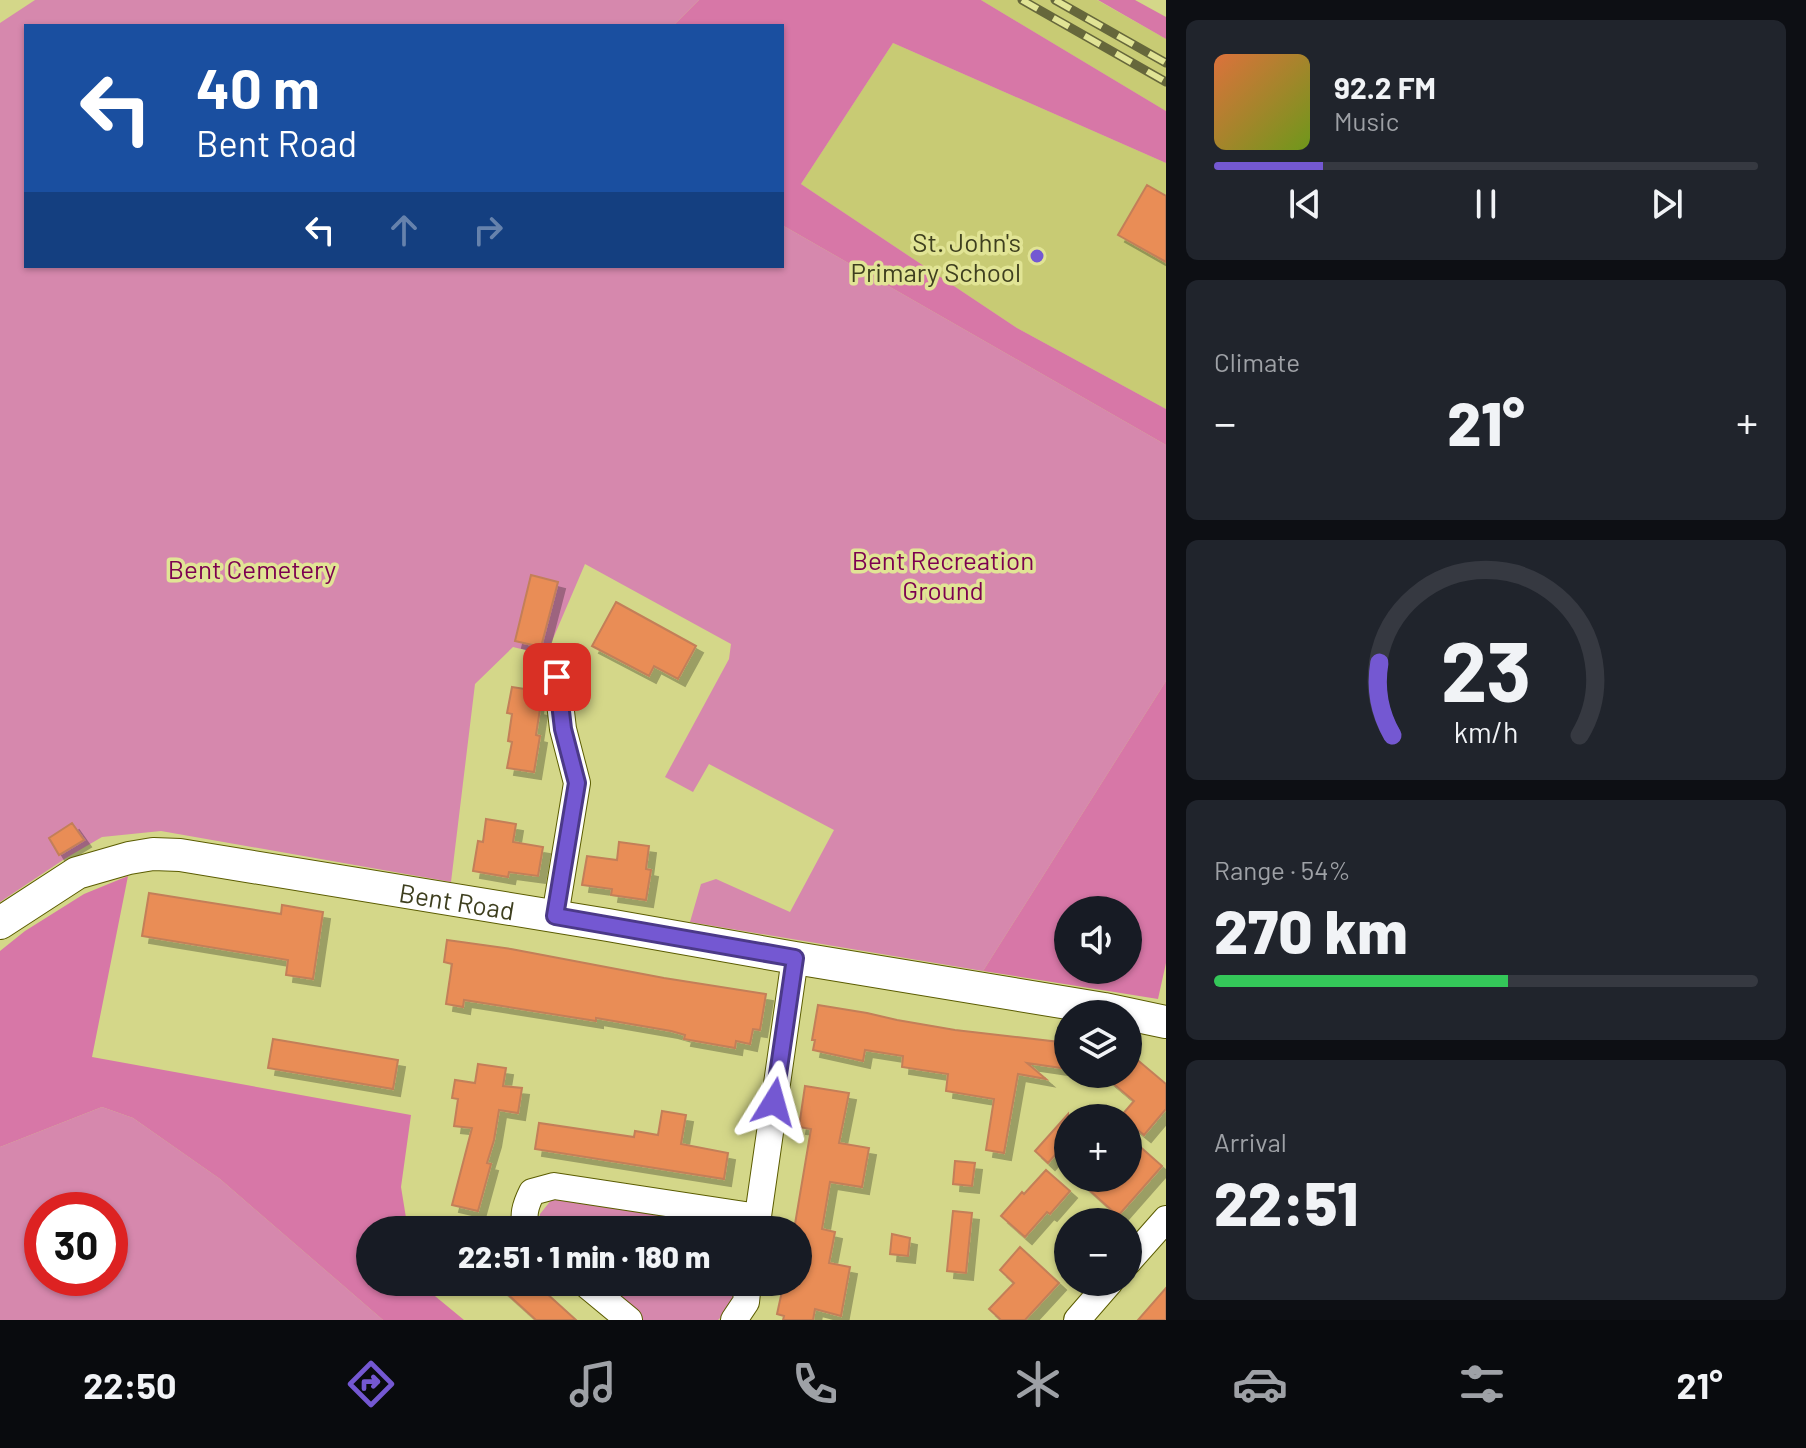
<!DOCTYPE html>
<meta charset="utf-8">
<style>
:root{--surface:#171b24;--page:#20242c;--text:#f1f3f6;--muted:#9ea1a6;--line:#363941;--accent:#7458d2}
body{margin:0;font-family:Barlow,sans-serif;background:var(--page);color:var(--text);height:100vh;display:flex;flex-direction:column;font-size:30px;white-space:nowrap}
*{box-sizing:border-box;margin:0}
p{font-size:26px;color:var(--muted)}
.icon{flex:none;width:44px;height:44px;fill:none;stroke:currentColor;stroke-width:2;stroke-linecap:round;stroke-linejoin:round}
.map{position:relative;flex:1;overflow:hidden}
.details{display:flex;flex-direction:column;gap:20px;padding:20px;background:#0d0f14;width:640px}
.details>*{flex:none}
.guide{position:absolute;left:24px;top:24px;width:760px;height:244px;border-radius:0px;box-shadow:0 2px 6px #0004;background:#1a4fa0;color:#fff;overflow:hidden}
.buttons{position:absolute;left:1054px;top:896px;display:grid;gap:16px}
.buttons a{display:grid;place-items:center;width:88px;height:88px;border-radius:50%;background:var(--surface);box-shadow:0 2px 6px #0004;font-size:40px}
.speed{position:absolute;left:24px;top:1192px;display:flex;gap:16px;font-size:40px;font-weight:700;text-align:center}
.speed>*{display:grid;place-content:center;width:104px;height:104px;border-radius:50%;background:var(--surface);box-shadow:0 2px 6px #0004;line-height:1}
.speed .limit{border:12px solid #d22;background:#fff;color:#111}
.pin{position:absolute;display:grid;place-items:center;width:68px;height:68px;color:#fff;margin:-34px;border-radius:16px;box-shadow:0 4px 12px #0006}
.me{position:absolute;width:88px;margin:-44px;rotate:8deg;stroke-linejoin:round;filter:drop-shadow(0 0 6px #0008)}
.turn{display:flex;align-items:center;gap:28px;height:168px;padding:0 40px;font-size:36px}
.turn .icon{width:104px;height:104px;stroke-width:2.5}
.turn b{display:block;font-size:56px;line-height:68px}
.lanes{display:flex;align-items:center;height:76px;padding:0 40px;background:#0003;justify-content:center;gap:40px;direction:ltr}
.lanes .off{opacity:.35}
.big{font-size:60px;font-weight:800;line-height:1.1}
.details .widget{flex:1;display:flex;flex-direction:column;justify-content:center;gap:12px;min-width:0;padding:0 28px;border-radius:12px;background:var(--page)}
.details .dial{align-items:center;gap:0}
.dial svg{height:208px;overflow:visible;fill:none;stroke:var(--line);stroke-width:7;stroke-linecap:round;text-anchor:middle}
.dial text{fill:var(--text);stroke:none}
.song{display:flex;align-items:center;gap:24px}
.cover{width:96px;height:96px;border-radius:12px;background:linear-gradient(135deg,hsl(20 70% 55%),hsl(80 70% 35%))}
.played{height:8px;border-radius:4px;background:linear-gradient(90deg,var(--accent) 20%,var(--line) 20%)}
.keys{display:flex;justify-content:space-around;direction:ltr}
.heat{display:flex;justify-content:space-between;align-items:center;font-size:44px;direction:ltr}
.charge{height:12px;border-radius:6px;background:linear-gradient(90deg,#34c759 54%,var(--line) 0)}
.trip{position:absolute;left:356px;top:1216px;width:456px;height:80px;border-radius:40px;background:var(--surface);box-shadow:0 2px 6px #0004;font-weight:800;line-height:80px;text-align:center}
.tab-bar{display:flex;height:128px;justify-content:space-around;align-items:center;background:#090b0e;color:var(--muted)}
.tab-bar .icon{width:56px;height:56px}
.tab-bar .selected{color:var(--accent)}
.tab-bar b{font-size:36px;color:var(--text)}
main{display:flex;flex:1;min-height:0}
.map>svg:first-child{display:block}
</style>
<main>
<div class="map">
<svg width="1166" height="1320" viewBox="0 0 1166 1320">
<defs>
<filter id="shadow"><feDropShadow dx="7" dy="7" stdDeviation="0" flood-color="#0004"/></filter>
</defs>
<rect width="100%" height="100%" fill="#d4d789"/>
<!-- built -->
<path fill="#c8cb74" d="M981,0h116l69,39v72z
M893,43l273,120v246l-149,-81 -216,-144z"/>
<!-- green -->
<path fill="#d688ad" fill-rule="evenodd" d="M35,0h664l-26,26h-647v240h756v-41l384,220v236l-183,290 -293,-49 11,-38 15,-5 74,33 44,-82 -125,-66 -16,28 -28,-15 64,-118 2,-15 -146,-80 -39,91 -33,-8 -38,37 -24,198 -290,-51 -59,6 -36,21 -66,44v-879z
M102,1107l31,11 87,61 163,141h-383v-173zM42,1210h68v68h-68z
M562,1197l177,29 3,4h-202v-16l12,-15z
M595,1282h145l-9,25 -13,13h-75z"/>
<!-- forest -->
<path fill="#d777a7" fill-rule="evenodd" d="M699,0h282l185,111v52l-273,-120 -92,141 216,144 149,81v36l-384,-220v-199h-109z
M1098,0h37l31,17v22z
M1166,681v282l-8,36 -175,-28zM1128,910v60h-60v-60z
M128,876l-36,181 319,58 -10,72 7,43h-38v52h48l46,38h-81l-163,-141 -87,-61 -31,-11 -102,40v-196l25,-20 59,-37z"/>
<!-- building -->
<path fill="#e98d57" stroke="#c37f59" stroke-width="2" filter="url(#shadow)" d="M1147,185l19,11v66l-48,-27z
M531,575l27,7 -17,65 -26,-6z
M616,602l80,44 -18,33 -24,-13 -5,10 -57,-30z
M512,687l26,4 -2,17 4,1 -4,26 4,1 -6,36 -27,-4 5,-26 -4,-1 4,-27 -5,-1z
M486,819l30,5 -3,18 30,5 -5,29 -29,-4 -1,5 -35,-6 5,-30 5,1z
M72,823l12,17 -25,15 -10,-17z
M619,842l30,4 -3,23 5,1 -5,30 -35,-5 1,-6 -30,-4 5,-29 30,4z
M149,893l132,21 1,-9 41,7 -10,67 -27,-4 2,-15 -146,-24z
M447,940l64,9 153,29 102,16 -6,36 -7,-1 -3,15 -14,-3 -1,7 -51,-9 1,-4 -14,-4 -75,-13v3l-132,-21 -1,7 -17,-3 6,-40 -8,-2z
M818,1005l49,8 30,7 58,10 113,13v26l-41,-6 19,16 -28,-5 -14,79 -18,-3 8,-51 -48,-8 2,-17 -46,-7 1,-11 -38,-6 -2,11 -50,-11 2,-10h-3z
M273,1039l125,21 -5,29 -125,-21z
M1128,1052l38,32v25l-22,26 -16,-13v-4l-7,-2 13,-15 -32,-27h26z
M478,1064l28,4 -3,18 19,2 -4,25 -19,-3 -5,30 -7,23 4,1 -13,47 -26,-6 20,-77 -18,-2 4,-27 -6,-1 3,-18 20,3z
M805,1086l44,7 -10,50 30,5 -7,39 -32,-5 -8,47 13,3 -6,31 21,4 -9,49 -26,-7 -2,11h-30l1,-4 -7,-2 7,-32h14v-52h-4l17,-101 -12,-2z
M662,1111l24,4 -5,29 47,9 -4,26 -189,-30 4,-26 95,14 1,-6 23,4z
M1068,1114v26l-20,23 -13,-12z
M1137,1144l25,22 -44,50 -42,-38h52v-24z
M955,1161l20,2 -3,23 -19,-2z
M1046,1170l24,21 -20,23 -3,-2 -22,25 -24,-21 21,-24 2,2z
M953,1211l19,2 -6,60 -19,-2z
M892,1234l18,4 -2,18 -18,-2z
M1020,1247l39,36 -34,37h-24l-12,-11 25,-26 -14,-13z
M494,1282h40l42,38h-40z
M1166,1288v32h-28z"/>
<g fill="none" stroke-linecap="round" stroke-linejoin="round">
<defs>
<path id="minor" d="M555,916l22,-133 -14,-54 -6,-52
M528,1230c-7,-13 -2,-26 4,-38l22,-6 204,31
M756,1230l39,-272
M1128,1262l38,-43
M583,1282l46,38
M734,1320l12,-18 2,-20
M1077,1320l33,-38"/>
<g id="tertiary">
<path id="s1" d="M0,923l77,-50 52,-15 24,-4 27,1 428,70 187,33 309,51 62,13"/>
</g>
</defs>
<!-- minor casing -->
<use href="#minor" stroke="#5b5c00" stroke-width="28"/>
<!-- tertiary casing -->
<use href="#tertiary" stroke="#5b5c00" stroke-width="34"/>
<!-- minor -->
<use href="#minor" stroke="#fff" stroke-width="26"/>
<!-- tertiary -->
<use href="#tertiary" stroke="#fff" stroke-width="32"/>
<defs>
<path id="rail" d="M1022,0l144,82
M1055,0l111,63"/>
</defs>
<!-- rail casing -->
<use href="#rail" stroke="#66673b" stroke-width="9"/>
<!-- rail -->
<use href="#rail" stroke="#e1e495" stroke-width="6" stroke-dasharray="18" stroke-linecap="butt"/>
</g>
<g fill="none" stroke-linecap="round" stroke-linejoin="round">
<defs>
<path id="route" d="M557,677l6,52 14,54 -22,133 240,42 -21,144"/>
</defs>
<!-- route casing -->
<use href="#route" stroke="#4b3988" stroke-width="20"/>
<!-- route -->
<use href="#route" stroke="#7458d2" stroke-width="14"/>
</g>
<!-- markers -->
<circle fill="#7458d2" stroke="#e1e495" stroke-width="3" cx="1037" cy="256" r="8"/>
<g text-anchor="middle" dominant-baseline="central" stroke-width="7" stroke-linejoin="round" paint-order="stroke">
<!-- poi labels -->
<g font-size="26" fill="#3e3f1f" stroke="#e1e495" text-anchor="end">
<text x="1021" y="241">St. John's<tspan x="1021" dy="30">Primary School</tspan></text>
</g>
<!-- park labels -->
<g font-size="26" fill="#7c0050" stroke="#e1e495">
<text x="943" y="559">Bent Recreation<tspan x="943" dy="30">Ground</tspan></text>
<text x="252" y="568">Bent Cemetery</text>
</g>
<!-- street labels -->
<g font-size="26" fill="#3e3f1f" stroke="#e1e495">
<text stroke="none"><textPath href="#s1" startOffset="478">Bent Road</textPath></text>
</g>
</g>
</svg>
<div class="buttons">
<a><svg class="icon" aria-label="sound" viewBox="0 0 24 24"><path d="M4 9h4l5-4v14l-5-4H4zM17 9q2 3 0 6"/></svg></a>
<a><svg class="icon" aria-label="layers" viewBox="0 0 24 24"><path d="M12 4l9 5-9 5-9-5zM3 14l9 5 9-5"/></svg></a>
<a>+</a>
<a>−</a>
</div>
<div class="speed"><div class="limit">30</div></div>
<div class="pin" style="left:557px;top:677px;background:#d93025"><svg class="icon" aria-label="arrive" viewBox="0 0 24 24"><path d="M6 21V4h12l-3 4 3 4H6"/></svg></div>
<svg class="me" style="left:774px;top:1102px" viewBox="-20 -20 40 40"><path d="M0-17L14 15 0 8-14 15z" fill="#7458d2" stroke="#fff" stroke-width="4"/></svg>
<div class="trip">22:51 · 1 min · 180 m</div>
<div class="guide">
<div class="turn"><svg class="icon" aria-label="left" viewBox="0 0 24 24"><path d="M17 20v-9H6M10 6l-5 5 5 5"/></svg><div><b>40 m</b>Bent Road</div></div>
<div class="lanes"><svg class="icon" aria-label="left" viewBox="0 0 24 24"><path d="M17 20v-9H6M10 6l-5 5 5 5"/></svg><svg class="icon off" aria-label="ahead" viewBox="0 0 24 24"><path d="M12 20V5M6 11l6-6 6 6"/></svg><svg class="icon off" aria-label="right" viewBox="0 0 24 24"><path d="M7 20v-9h11M14 6l5 5-5 5"/></svg></div>
</div>
</div>
<section class="details">
<div class="widget">
<div class="song"><i class="cover"></i><div><b>92.2 FM</b><p>Music</p></div></div>
<div class="played"></div>
<div class="keys"><svg class="icon" aria-label="previous" viewBox="0 0 24 24"><path d="M18 5L8 12l10 7zM5 5v14"/></svg><svg class="icon" aria-label="pause" viewBox="0 0 24 24"><path d="M8 5v14M16 5v14"/></svg><svg class="icon" aria-label="next" viewBox="0 0 24 24"><path d="M6 5l10 7-10 7zM19 5v14"/></svg></div>
</div>
<div class="widget"><p>Climate</p>
<div class="heat"><a>−</a><b class="big">21°</b><a>+</a></div>
</div>
<div class="widget dial"><svg viewBox="0 0 100 80">
<path d="M14 69A42 42 0 1 1 86 69"/>
<path d="M14 69A42 42 0 0 1 9 41" stroke="#7458d2"/>
<text x="50" y="56" font-size="32" font-weight="700">23</text>
<text x="50" y="72" font-size="11">km/h</text>
</svg></div>
<div class="widget"><p>Range · 54%</p><b class="big">270 km</b><div class="charge"></div></div>
<div class="widget"><p>Arrival</p><b class="big">22:51</b></div>
</section>
</main>
<nav class="tab-bar">
<b>22:50</b>
<svg class="icon selected" aria-label="directions" viewBox="0 0 24 24"><path d="M12 3l9 9-9 9-9-9zM9 14v-3h6M13 9l2 2-2 2"/></svg>
<svg class="icon" aria-label="music" viewBox="0 0 24 24"><path d="M9 18V5l10-2v13"/><circle cx="6" cy="18" r="3"/><circle cx="16" cy="16" r="3"/></svg>
<svg class="icon" aria-label="phone" viewBox="0 0 24 24"><path d="M5 4h4l2 5-3 2q2 4 5 5l2-3 5 2v4C11 20 4 13 5 4z"/></svg>
<svg class="icon" aria-label="climate" viewBox="0 0 24 24"><path d="M12 3v18M4 7l16 10M4 17L20 7"/></svg>
<svg class="icon" aria-label="car" viewBox="0 0 24 24"><path d="M5 17H2v-5l4-1 3-4h7l3 4 3 1v5h-3M9 17h6M6 11h13"/><circle cx="7" cy="17" r="2"/><circle cx="17" cy="17" r="2"/></svg>
<svg class="icon" aria-label="filters" viewBox="0 0 24 24"><path d="M4 7h16M4 17h16"/><circle cx="9" cy="7" r="2"/><circle cx="15" cy="17" r="2"/></svg>
<b>21°</b>
</nav>
